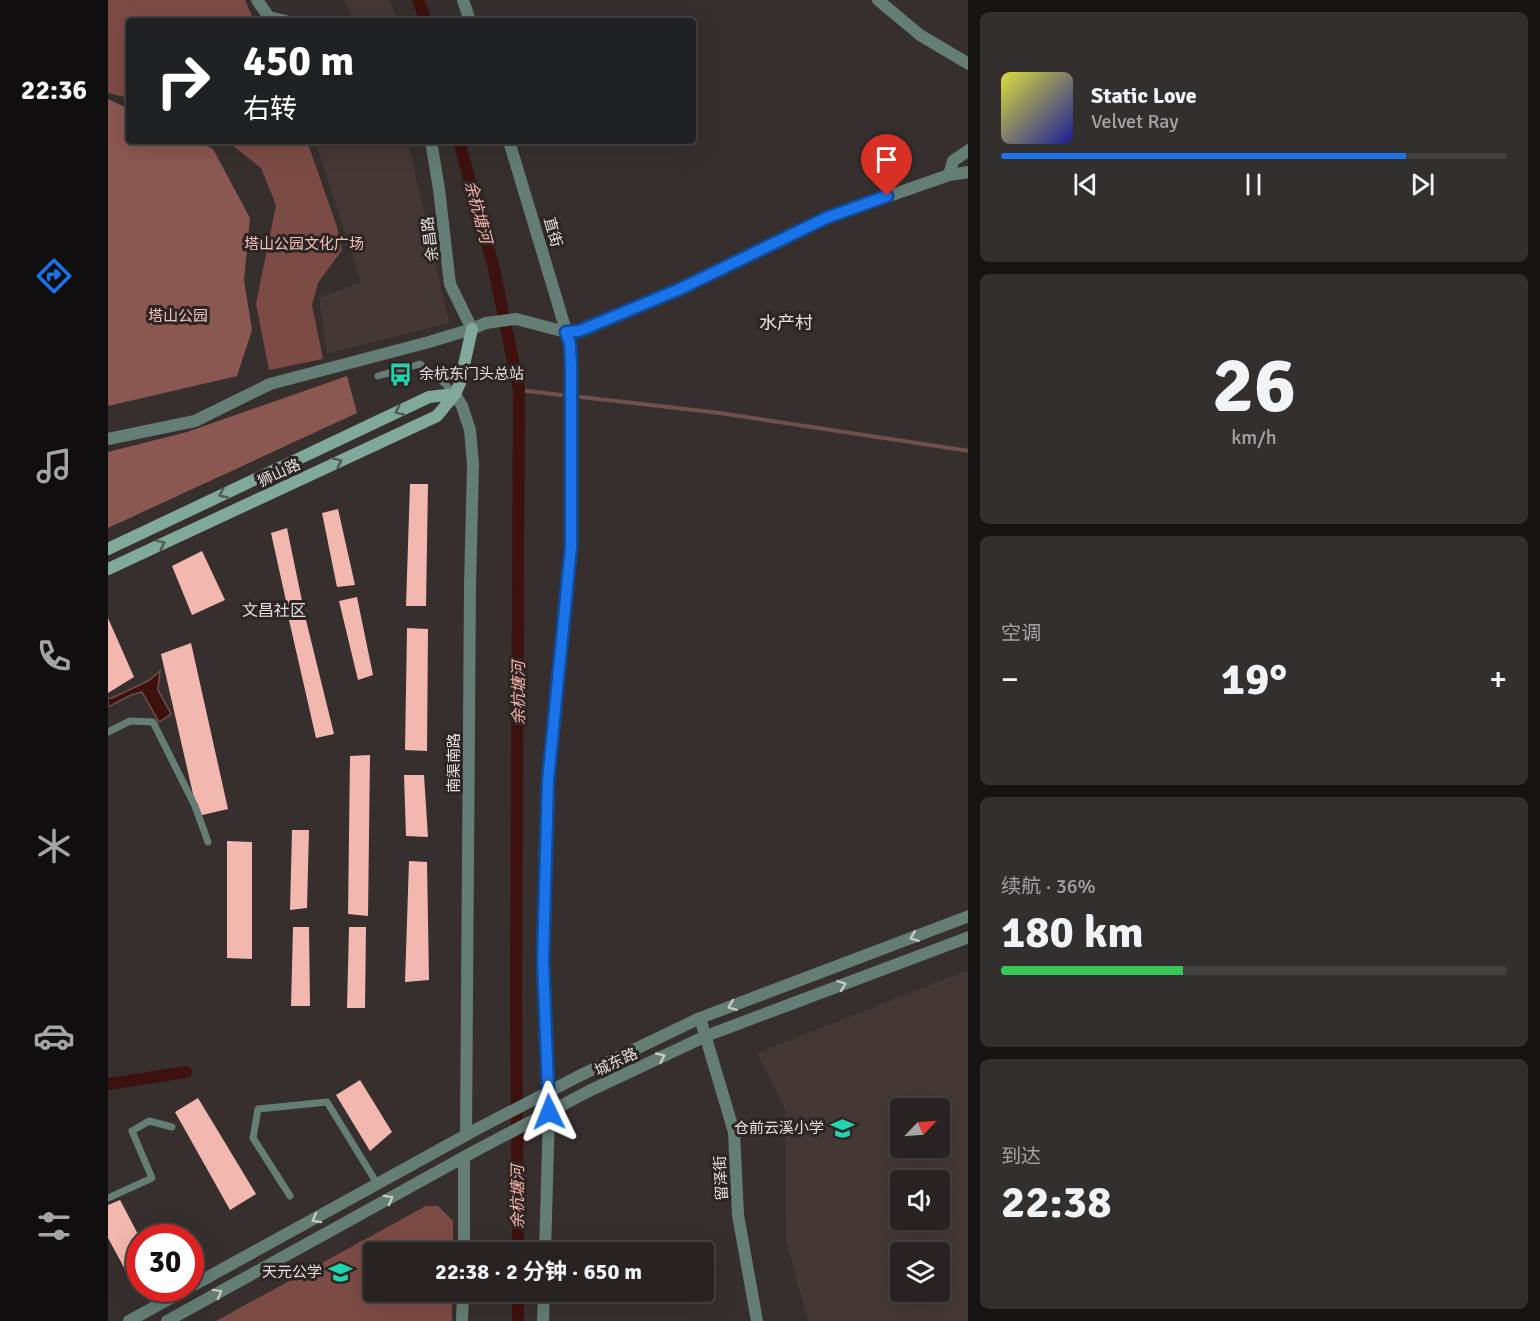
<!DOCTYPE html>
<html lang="zh">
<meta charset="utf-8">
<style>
:root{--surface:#282322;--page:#342f2f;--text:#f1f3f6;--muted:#a5a4a5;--line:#444040;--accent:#1a73e8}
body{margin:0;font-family:Signika,"Noto Sans SC",sans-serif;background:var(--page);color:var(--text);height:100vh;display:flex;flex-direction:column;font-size:22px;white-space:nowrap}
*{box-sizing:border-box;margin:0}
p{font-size:20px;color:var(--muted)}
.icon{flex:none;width:33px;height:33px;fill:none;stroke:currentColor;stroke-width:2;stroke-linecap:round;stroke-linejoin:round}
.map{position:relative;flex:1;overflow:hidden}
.panel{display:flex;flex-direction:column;gap:12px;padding:12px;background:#161313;width:572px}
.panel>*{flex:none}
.top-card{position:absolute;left:18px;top:18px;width:570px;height:126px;border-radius:6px;box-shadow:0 6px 24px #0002,0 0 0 2px var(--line);background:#202124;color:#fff;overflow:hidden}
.needle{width:39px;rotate:65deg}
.tools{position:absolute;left:782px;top:1098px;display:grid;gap:12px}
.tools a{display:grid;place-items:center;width:60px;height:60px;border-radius:6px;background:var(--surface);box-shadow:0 6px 24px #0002,0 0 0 2px var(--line);font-size:30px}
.speed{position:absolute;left:18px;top:1224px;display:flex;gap:12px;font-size:30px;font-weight:700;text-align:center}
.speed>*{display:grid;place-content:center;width:78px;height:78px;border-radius:50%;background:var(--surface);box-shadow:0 6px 24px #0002,0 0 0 2px var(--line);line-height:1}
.speed .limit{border:9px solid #d22;background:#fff;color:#111}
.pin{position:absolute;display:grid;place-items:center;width:51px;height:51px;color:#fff;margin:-62px -26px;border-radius:50% 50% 50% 0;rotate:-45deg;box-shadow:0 0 6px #0007}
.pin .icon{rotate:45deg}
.me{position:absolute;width:66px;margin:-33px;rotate:358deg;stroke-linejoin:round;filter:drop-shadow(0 0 4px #0008)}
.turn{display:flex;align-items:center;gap:21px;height:126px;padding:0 18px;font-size:27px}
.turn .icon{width:78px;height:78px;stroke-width:2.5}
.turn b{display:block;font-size:42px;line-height:51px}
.big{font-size:45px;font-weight:700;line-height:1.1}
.panel .card{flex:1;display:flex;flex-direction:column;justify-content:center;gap:9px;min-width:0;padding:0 21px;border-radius:9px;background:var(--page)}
.panel .dial{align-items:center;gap:0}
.dial b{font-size:78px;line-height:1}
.song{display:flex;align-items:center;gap:18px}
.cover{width:72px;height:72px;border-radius:9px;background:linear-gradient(135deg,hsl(60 70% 55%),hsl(240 70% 35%))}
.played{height:6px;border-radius:3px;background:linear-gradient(90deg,var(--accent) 80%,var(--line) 80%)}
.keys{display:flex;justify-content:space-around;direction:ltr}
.heat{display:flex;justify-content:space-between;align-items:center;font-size:33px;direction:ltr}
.charge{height:9px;border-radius:4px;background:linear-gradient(90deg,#34c759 36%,var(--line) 0)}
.trip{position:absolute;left:255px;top:1242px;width:351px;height:60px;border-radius:6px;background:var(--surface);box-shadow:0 6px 24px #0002,0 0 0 2px var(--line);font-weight:700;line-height:60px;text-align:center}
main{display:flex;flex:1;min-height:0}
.dock{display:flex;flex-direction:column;width:108px;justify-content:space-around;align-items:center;background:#100e0e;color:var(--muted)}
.dock .icon{width:42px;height:42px}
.dock .current{color:var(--accent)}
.dock b{font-size:27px;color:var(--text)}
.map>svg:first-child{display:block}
</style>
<main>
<nav class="dock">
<b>22:36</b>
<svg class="icon current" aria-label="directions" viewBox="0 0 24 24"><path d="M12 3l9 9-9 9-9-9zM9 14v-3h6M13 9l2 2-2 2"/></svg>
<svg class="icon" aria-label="music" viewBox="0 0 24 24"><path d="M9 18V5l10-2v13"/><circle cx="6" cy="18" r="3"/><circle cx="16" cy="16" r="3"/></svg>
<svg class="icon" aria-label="phone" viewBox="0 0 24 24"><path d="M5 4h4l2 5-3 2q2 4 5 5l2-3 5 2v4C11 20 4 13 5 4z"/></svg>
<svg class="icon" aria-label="climate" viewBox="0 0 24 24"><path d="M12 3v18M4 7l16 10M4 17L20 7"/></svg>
<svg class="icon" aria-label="car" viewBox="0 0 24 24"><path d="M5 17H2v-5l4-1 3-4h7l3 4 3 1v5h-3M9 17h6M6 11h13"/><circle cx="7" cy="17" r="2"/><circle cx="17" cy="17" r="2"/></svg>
<svg class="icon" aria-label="filters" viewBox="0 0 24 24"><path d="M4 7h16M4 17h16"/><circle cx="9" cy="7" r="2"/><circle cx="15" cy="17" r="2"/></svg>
</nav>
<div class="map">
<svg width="861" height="1321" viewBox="0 0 861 1321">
<rect width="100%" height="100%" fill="#362f2e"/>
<!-- built -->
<path fill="#453735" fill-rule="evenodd" d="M236,0h45l10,21h-45z
M207,141h93l41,182 -122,31 -8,-56 42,-16z
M860,970v351h-160l-22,-80 -1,-133 -28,-55zM792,1108h39v40h-39zM792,1180h39v40h-39zM792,1252h39v40h-39z"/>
<!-- green -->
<path fill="#7d4b45" d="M0,0h137l9,21h-125v77l-21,-5z
M119,141h80l30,86 5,23 -24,33 -6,22 11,54 -54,11 -13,-66 20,-99 -15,-37z
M318,1206h12l15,15v31h-79v40h78v29h-236z"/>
<!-- forest -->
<path fill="#8b5751" d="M0,99l21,10v32h67l17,8 37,69 -6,62 8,50 -15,46 -129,30z
M239,376l10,37 -249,115v-76l79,-20z"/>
<!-- water -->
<path fill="#3d110e" stroke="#704f4d" stroke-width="1.5" d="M52,671l-2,19 13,24 -12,8 -17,-30 -11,3 -23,12v-9h4l36,-17z"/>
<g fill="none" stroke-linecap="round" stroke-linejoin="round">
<!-- stream -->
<path stroke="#704f4d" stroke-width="4" d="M411,390l42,5
M473,397l139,16 249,38"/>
<!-- canal -->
<path stroke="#3d110e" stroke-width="12" d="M310,0l8,21
M351,141l35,128 25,121 -3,608 2,254
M0,1084l78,-12
M410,1292v29"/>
</g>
<!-- building -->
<path fill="#f2b7af" d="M302,484h18l-2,122h-20z
M230,509l17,76 -18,2 -15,-74z
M179,528l16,78 -15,4 -17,-77z
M94,551l23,49 -33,15 -20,-49z
M249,597l16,78 -15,5 -19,-79z
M197,616l29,118 -18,4 -27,-118z
M0,618l26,59 -26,16z
M299,628l21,1 -1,122 -22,-1z
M83,643l37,166 -30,7 -37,-162z
M262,755l-2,161 -20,-2 2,-158z
M296,775h20l4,62 -22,-1z
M184,830h17l-2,78 -17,2z
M119,841l25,1v117l-25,-1z
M301,861l18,1 2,118 -24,2z
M185,927h16l1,79h-19z
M241,927h17l-1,81h-18z
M252,1080l32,52 -22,19 -34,-56z
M90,1098l58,96 -26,16 -55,-98z
M12,1200l20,38v27l-13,8 -19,-35v-33z"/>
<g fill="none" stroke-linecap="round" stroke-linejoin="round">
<!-- service -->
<path stroke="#647d75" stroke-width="7" d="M270,376l42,-12 24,19 11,11
M0,732l22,-11 23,1 42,84 13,36
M182,1196l-37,-58 5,-29 69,-7 51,83
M0,1198l44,-20 -20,-47 17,-10 23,6"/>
<!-- minor -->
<path stroke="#647d75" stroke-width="12" d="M149,0l12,17 17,4
M355,0l7,21
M323,141l8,48 11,95 22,45
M401,141l61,203 1,23v180l-23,234 -5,180 6,151 -4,140
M841,175l4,-14 16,-11
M408,319l50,13 13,-1 101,-42 146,-71 123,-43 20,-3
M347,394l7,12 8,24 3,35 -3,121 -4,549
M0,439l87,-18 75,-37 159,-42 43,-13 14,-6
M356,1158v94
M354,1321l1,-29
M435,1321l1,-29"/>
<!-- tertiary -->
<path stroke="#647d75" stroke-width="12" d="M770,0l42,35 49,29
M378,323l30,-4
M592,1018l34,114 4,83 19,106
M471,1076l121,-58 269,-102
M481,1091l117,-55 263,-99
M82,1287l287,-158
M21,1321l60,-33
M59,1321l308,-170"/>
<!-- secondary -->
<path stroke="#80a99c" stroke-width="12" d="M0,549l321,-152 26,-3
M0,569l329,-153 18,-22 5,-11 12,-54"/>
<!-- tertiary-bridge -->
<path stroke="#647d75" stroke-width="12" d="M369,1129l102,-53
M367,1151l114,-60"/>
</g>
<!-- one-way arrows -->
<defs><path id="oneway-chevron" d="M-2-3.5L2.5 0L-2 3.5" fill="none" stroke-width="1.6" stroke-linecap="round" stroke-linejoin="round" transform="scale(1.5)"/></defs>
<g stroke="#4e5a54">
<use href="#oneway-chevron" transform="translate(291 411) rotate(155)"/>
<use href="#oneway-chevron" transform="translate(230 462) rotate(-25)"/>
<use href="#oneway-chevron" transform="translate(115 494) rotate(155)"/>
<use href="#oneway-chevron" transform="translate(53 544) rotate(-26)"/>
</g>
<g stroke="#c6c8c5">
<use href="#oneway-chevron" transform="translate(806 937) rotate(159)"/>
<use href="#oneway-chevron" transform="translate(734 985) rotate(-21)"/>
<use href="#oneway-chevron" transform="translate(624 1006) rotate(159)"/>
<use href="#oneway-chevron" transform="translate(553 1057) rotate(-25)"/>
<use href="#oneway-chevron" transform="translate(281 1199) rotate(-29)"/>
<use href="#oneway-chevron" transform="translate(208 1219) rotate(151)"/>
<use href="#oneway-chevron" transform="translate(110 1293) rotate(-29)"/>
</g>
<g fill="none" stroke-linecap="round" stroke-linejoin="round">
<defs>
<path id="route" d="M441,1112l-6,-152 5,-179 23,-234v-180l-1,-23 -4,-12 13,-1 101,-42 146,-71 61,-22"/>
</defs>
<!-- route casing -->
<use href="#route" stroke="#114b97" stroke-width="15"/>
<!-- route -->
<use href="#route" stroke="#1a73e8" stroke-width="10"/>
</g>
<!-- icons -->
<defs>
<symbol id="bus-bare" viewBox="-9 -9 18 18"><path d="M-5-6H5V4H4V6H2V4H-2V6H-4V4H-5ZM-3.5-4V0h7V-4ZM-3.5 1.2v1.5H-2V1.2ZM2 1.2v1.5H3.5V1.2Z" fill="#21d5b0" stroke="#2c2524" stroke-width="2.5" paint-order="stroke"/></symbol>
<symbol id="school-bare" viewBox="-9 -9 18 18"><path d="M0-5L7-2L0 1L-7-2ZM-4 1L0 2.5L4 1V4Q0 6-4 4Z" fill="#21d5b0" stroke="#2c2524" stroke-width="2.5" paint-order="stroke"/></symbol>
</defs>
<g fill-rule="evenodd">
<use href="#bus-bare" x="276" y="358" width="33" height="33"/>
<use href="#school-bare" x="718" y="1112" width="33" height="33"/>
<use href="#school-bare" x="216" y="1256" width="33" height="33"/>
</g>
<g text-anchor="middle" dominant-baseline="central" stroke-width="6" stroke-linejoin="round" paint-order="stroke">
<!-- street labels -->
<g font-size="15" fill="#e6e1e0" stroke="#2c2524">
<text transform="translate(445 232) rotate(74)">直街</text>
<text transform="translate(322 239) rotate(-97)">余昌路</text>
<text transform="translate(171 473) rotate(-25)">狮山路</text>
<text transform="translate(346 763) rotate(-90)">南渠南路</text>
<text transform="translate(508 1062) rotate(-25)">城东路</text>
<text transform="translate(613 1178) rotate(-93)">留泽街</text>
</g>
<!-- park labels -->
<g font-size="15" fill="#f7c4bd" stroke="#2c2524">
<text x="196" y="244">塔山公园文化广场</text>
<text x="70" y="316">塔山公园</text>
</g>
<!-- poi labels -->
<g font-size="15" fill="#e6e1e0" stroke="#2c2524" text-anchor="end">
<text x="311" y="374" text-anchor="start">余杭东门头总站</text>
<text x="716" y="1128">仓前云溪小学</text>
<text x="214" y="1272">天元公学</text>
</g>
<!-- water labels -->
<g font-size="16" font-style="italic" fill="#f7b3ab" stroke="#2c2524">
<text transform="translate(370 212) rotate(75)">余杭塘河</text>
<text transform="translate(411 693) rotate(-90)">余杭塘河</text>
<text transform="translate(410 1197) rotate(-90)">余杭塘河</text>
</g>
<!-- neighbourhood labels -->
<g font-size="16" fill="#e6e1e0" stroke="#2c2524">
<text x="166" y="611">文昌社区</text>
</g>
<!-- quarter labels -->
<g font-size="18" fill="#e6e1e0" stroke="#2c2524">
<text x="678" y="323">水产村</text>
</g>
</g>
</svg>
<div class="tools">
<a><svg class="needle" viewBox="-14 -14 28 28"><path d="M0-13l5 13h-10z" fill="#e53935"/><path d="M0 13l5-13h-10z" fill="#a5a4a5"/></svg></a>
<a><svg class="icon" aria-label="sound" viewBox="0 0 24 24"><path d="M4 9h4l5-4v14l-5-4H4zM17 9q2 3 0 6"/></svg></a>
<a><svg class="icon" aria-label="layers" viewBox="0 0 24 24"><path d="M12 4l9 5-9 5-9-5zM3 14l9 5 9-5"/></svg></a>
</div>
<div class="speed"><div class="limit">30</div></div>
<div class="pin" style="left:779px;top:196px;background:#d93025"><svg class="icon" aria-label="arrive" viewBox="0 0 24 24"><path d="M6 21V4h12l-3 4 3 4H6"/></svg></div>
<svg class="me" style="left:441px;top:1112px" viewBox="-20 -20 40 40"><path d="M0-17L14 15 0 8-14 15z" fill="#1a73e8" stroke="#fff" stroke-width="4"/></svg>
<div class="trip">22:38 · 2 分钟 · 650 m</div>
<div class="top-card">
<div class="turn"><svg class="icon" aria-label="right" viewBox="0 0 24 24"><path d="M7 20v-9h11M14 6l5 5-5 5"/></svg><div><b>450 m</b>右转</div></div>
</div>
</div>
<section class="panel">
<div class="card">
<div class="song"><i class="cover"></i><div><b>Static Love</b><p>Velvet Ray</p></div></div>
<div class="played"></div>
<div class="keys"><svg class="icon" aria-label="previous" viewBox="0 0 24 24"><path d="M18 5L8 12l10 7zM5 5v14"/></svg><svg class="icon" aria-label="pause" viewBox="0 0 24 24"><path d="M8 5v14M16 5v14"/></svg><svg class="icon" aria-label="next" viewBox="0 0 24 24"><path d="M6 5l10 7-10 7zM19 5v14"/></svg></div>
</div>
<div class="card dial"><b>26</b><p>km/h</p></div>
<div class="card"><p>空调</p>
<div class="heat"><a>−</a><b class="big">19°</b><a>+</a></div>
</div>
<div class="card"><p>续航 · 36%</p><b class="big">180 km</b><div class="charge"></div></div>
<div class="card"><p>到达</p><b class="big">22:38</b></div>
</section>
</main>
